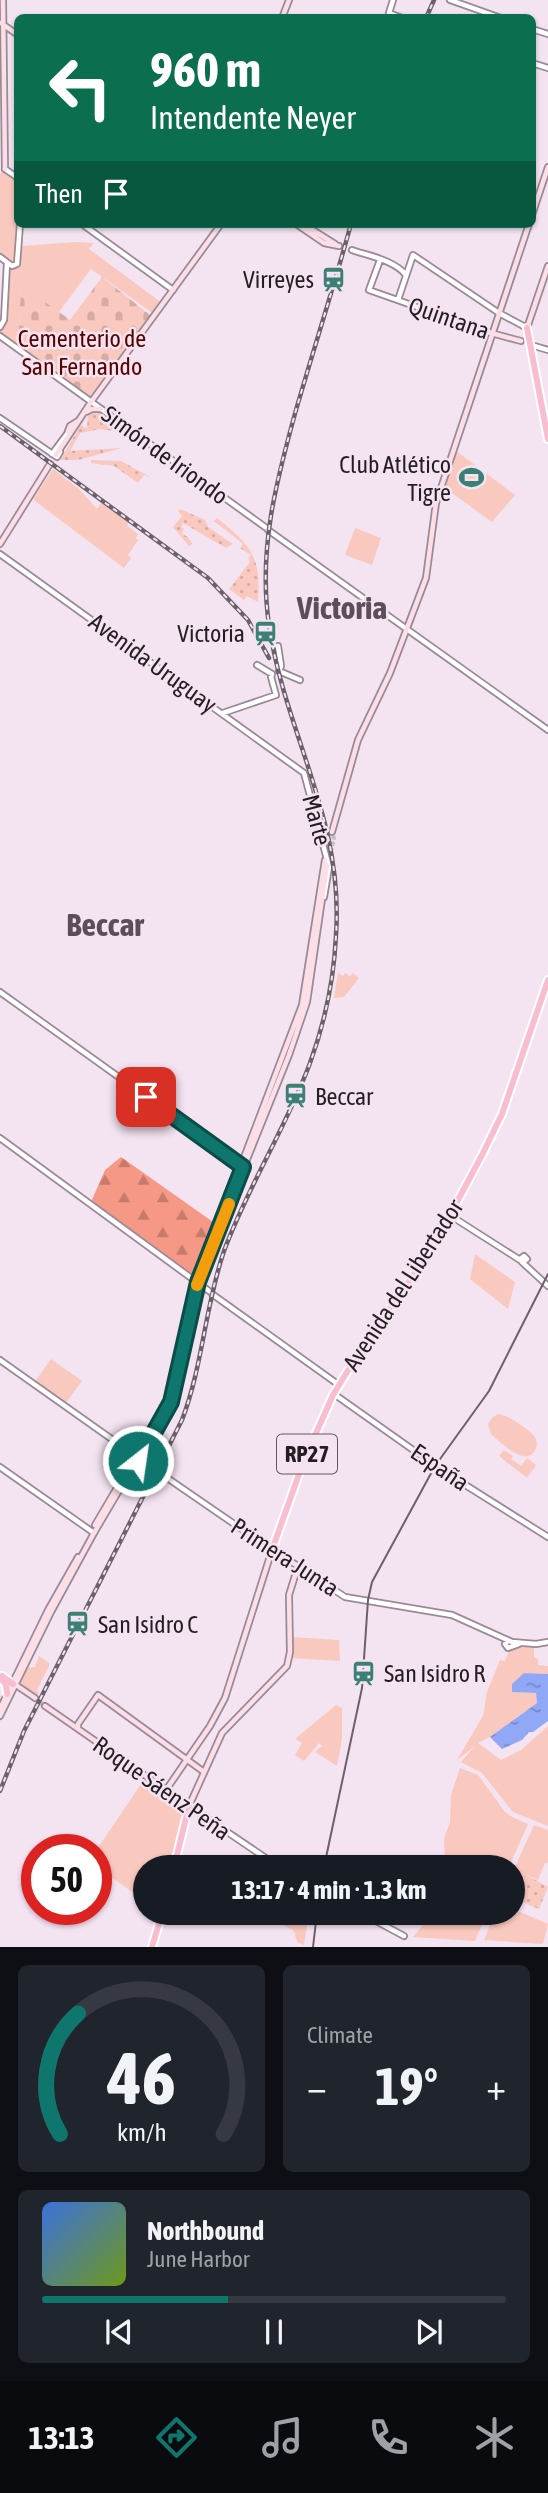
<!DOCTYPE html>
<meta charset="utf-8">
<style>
:root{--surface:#171b24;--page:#20242c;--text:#f1f3f6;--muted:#9ea1a6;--line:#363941;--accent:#0f766e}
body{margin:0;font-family:"Asap Condensed",sans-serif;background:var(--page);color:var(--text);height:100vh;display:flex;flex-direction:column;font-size:26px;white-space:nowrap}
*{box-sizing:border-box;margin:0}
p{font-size:23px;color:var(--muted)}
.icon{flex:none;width:38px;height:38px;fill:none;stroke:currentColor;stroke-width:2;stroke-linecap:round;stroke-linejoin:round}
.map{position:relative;height:1947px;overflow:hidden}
.details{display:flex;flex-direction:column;gap:18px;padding:18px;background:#0d0f14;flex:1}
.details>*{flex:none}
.top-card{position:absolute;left:14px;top:14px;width:522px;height:214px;border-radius:10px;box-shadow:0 2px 5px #0004;background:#0b6e4f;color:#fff;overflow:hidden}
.speed{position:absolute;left:21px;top:1834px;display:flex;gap:14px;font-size:35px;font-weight:700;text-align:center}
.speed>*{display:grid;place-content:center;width:91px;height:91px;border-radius:50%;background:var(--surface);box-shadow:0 2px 5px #0004;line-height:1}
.speed .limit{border:10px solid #d22;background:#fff;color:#111}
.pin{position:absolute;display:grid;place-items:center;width:60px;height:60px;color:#fff;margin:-30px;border-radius:14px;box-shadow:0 4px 10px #0006}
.me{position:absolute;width:77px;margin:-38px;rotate:30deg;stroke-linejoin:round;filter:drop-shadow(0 0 5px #0008)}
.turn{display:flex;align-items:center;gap:24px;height:147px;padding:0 21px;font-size:32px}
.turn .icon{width:91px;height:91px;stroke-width:2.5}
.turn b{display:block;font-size:49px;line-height:60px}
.then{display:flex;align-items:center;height:66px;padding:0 21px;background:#0003;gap:14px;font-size:26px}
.big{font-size:52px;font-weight:700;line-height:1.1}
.details .card{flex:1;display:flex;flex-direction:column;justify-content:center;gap:10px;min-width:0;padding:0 24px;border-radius:10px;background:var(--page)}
.details .dial{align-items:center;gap:0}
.dial svg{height:182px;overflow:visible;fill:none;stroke:var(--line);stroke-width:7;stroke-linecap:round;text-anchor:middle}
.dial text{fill:var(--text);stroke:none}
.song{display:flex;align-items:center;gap:21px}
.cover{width:84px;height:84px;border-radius:10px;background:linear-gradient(135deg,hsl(220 70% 55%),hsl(80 70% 35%))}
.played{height:7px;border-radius:4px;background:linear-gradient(90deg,var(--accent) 40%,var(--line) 40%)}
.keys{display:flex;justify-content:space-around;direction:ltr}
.heat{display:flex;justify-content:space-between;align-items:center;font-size:38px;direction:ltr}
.details .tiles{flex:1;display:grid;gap:18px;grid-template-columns:1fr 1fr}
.card:last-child{grid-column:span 2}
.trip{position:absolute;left:133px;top:1855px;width:392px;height:70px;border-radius:35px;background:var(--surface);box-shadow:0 2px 5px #0004;font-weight:700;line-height:70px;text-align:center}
.menu{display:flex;height:112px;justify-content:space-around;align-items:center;background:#090b0e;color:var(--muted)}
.menu .icon{width:49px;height:49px}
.menu .on{color:var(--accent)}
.menu b{font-size:32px;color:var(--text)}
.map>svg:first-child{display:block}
</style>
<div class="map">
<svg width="548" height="1947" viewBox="0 0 548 1947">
<defs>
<pattern id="grass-dots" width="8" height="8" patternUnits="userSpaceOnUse" patternTransform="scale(1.75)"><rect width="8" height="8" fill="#f9c8be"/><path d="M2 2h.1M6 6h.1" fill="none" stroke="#d5aba3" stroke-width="1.8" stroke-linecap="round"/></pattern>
<pattern id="forest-firs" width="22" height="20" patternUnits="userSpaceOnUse" patternTransform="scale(1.75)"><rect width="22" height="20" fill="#f69886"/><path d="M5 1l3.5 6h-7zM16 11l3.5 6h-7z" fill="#c77b6d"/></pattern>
<pattern id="cemetery-stones" width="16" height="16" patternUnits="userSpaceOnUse" patternTransform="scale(1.75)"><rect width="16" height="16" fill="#f9c8be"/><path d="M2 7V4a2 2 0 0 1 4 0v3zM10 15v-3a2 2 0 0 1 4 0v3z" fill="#d5aba3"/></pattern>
<pattern id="water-ripples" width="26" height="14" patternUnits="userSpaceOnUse" patternTransform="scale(1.75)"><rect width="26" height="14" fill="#91a8f7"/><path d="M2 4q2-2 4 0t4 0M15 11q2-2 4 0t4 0" fill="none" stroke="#7688c8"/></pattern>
</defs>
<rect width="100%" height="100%" fill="#f4e3f1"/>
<!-- grass -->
<path fill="url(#grass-dots)" d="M91,411l6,3 2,-3 61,44 -39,-23 -21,-3 -20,4 -10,18 52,-3 -44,12h-18l21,-35 6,4 1,-16z
M91,460l30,1 31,17 -8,-3 -6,8 -24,-17 -23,-3z
M180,509l25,11 3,7 25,17 -7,4 -43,-25 -2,4 3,2 -2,5 6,3 4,7 -3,2 -16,-19 9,-11 -4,-5z
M217,518c35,28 44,39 41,84l-11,-6 -3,4 -15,-11 21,-27 -2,-2 3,-5 -11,-7 3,-4 -29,-23z
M514,1868l34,19 -9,22 -26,-11z"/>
<!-- forest -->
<path fill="url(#forest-firs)" d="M121,1157l92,65 -21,52 -101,-72 14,-32z"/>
<!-- cemetery -->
<path fill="url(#cemetery-stones)" d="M102,277l48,38 -61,83 -71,-50 3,-64 49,36z"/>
<!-- green -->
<path fill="#f9c8be" d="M4,170l13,10 2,44 -4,39 -15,-9v-80z
M77,242l17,1 -5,6 73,54 -8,11 -63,-45 -32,43 -38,-27 -3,63 -18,-14 6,-15 2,-51h10l4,-22z
M456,451l59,44 -23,27 -47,-34z
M53,469l26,20 18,20 5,-7 28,19 -3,5 11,8 -2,4 2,2 -10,15 3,3 -7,10 -89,-67 -1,-3z
M355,528l26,10 -9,27 -27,-10z
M338,973l5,3 2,-3 5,3 3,-3 6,5 -15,19 -10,1z
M475,1254l40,28 -7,27 -38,-30z
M51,1359l31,22 -17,23 -31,-21z
M498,1414c9,0 32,16 37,23 2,3 2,8 1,11 -8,22 -36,-6 -45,-14l-3,-10 4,-6z
M504,1450l9,6 -2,3 10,7 6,-8 9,7 -9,13 -28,-22z
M291,1637l48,3 1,21 -50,-3z
M520,1645h14v12l4,2v6l10,1v8l-24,-1 -12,19 24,1 1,10 -47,34 -12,6 23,17 20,-10 27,-24v100l-35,-14 -31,-39 -21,-11 14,-16 -18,14 26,-44 4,-24 13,-32 5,1 4,-10z
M39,1656l11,8 -13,26 2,2 -2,5 -18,-13 8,-16 8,-1z
M336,1705l6,3v31l-5,27 -22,-14 7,-6 -3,-3 -15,18 -9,-6 7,-12 -7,-4z
M460,1768l18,7 27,37 7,5 16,7 -19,43h-64l-1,-28 6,-17 1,-27z
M145,1778l43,29 -16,60h-27v34l-48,-34 -1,-16z
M534,1825l14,5v33h-3l-7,17 -24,-11z
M513,1909l35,15 -5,20 -59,-4 11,-27h18z
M272,1913h37l-5,32 -7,-3 -3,-11 -12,-7z
M433,1913h54l-12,28 -62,-4z"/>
<!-- water -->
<path fill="url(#water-ripples)" d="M524,1673l24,1v47l-15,11h-4l-7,8 -20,9 -12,-12 47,-34 -1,-10 -24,-1v-8z"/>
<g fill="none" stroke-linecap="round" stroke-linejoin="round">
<!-- tertiary-tunnel -->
<path stroke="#cabcc8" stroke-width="4.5" stroke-dasharray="4.5 2" stroke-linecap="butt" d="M342,247l10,3"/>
<!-- secondary-tunnel -->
<path stroke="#cabcc8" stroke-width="4.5" stroke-dasharray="4.5 2" stroke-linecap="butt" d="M328,865l6,-29
M35,1698l10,8"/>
<defs>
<path id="tertiary" d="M393,0l-4,13 13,5
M450,0l51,18
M532,29l16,5
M532,63l16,5
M5,169l13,9
M82,224l91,66
M352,250c17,6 42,10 54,25
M0,257l12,9 5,-2 3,-40
M380,260l-11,30 122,43
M398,300l15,-45 86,58 28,15
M0,327l4,-7 3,-57
M0,336l265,191
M531,345l17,5
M0,418l57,39 3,-5
M52,454l15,-20
M268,530l280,200
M0,554l304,219 25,94 -5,30
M278,646l3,20 -2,5 21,9
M223,713l53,-18 -5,-18 1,-3 -15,-9
M0,992l243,174
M0,1138l209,153
M451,1216l69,44
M524,1256l3,3 -4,3 -3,-3z
M522,1262l26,24
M212,1294l127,91
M0,1360l154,109
M334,1394l106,75 108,68
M0,1467l94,66
M160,1473l112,77
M298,1566l47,31 107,18 60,27 24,2 12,-2
M508,1641l-3,3 3,4 11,-4
M189,1806l90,61
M361,1913l43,23"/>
<path id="secondary" d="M3,0l2,169
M282,18l7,-18
M1,23l17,12
M532,215l16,-48
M296,224l28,19 15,3
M303,224l32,20
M527,328l21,-62
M491,333l30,8
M86,412l6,-3h9
M68,431l2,-5 8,-5
M56,455l35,-53 130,-178
M0,544l50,-80
M332,832l26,-92 32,-67 36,-95 10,-75 93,-279
M240,1168l62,-163 23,-145
M196,1278l28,-70
M95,1525l72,-122 27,-116
M16,1685l19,13
M45,1706l144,100 33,-73 65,-67 3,-14 -1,-57 9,-29 -26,-16 -47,148 -15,28 -44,64
M0,1709l48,-99 30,-53
M0,1716l51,-104 43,-79 77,-131 27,-121 91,-226 18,-53 20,-137
M78,1728v-4l20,-29 106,77"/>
<path id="primary" d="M527,328l21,111
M272,1550l32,-90 29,-65 28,-46 72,-102 49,-92 20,-41 46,-134
M2,1676l11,8
M1,1678l5,7 1,9
M174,1867l15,-61
M152,1947l10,-34"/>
</defs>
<!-- tertiary casing -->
<use href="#tertiary" stroke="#9a8a97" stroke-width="8"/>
<!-- secondary casing -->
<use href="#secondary" stroke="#9a8a97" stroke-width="8"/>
<!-- primary casing -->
<use href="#primary" stroke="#fff" stroke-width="10"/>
<!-- tertiary -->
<use href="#tertiary" stroke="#fff" stroke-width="4.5"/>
<!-- secondary -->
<use href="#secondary" stroke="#fcdee7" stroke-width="4.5"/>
<!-- primary -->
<use href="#primary" stroke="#f8becf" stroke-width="6"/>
<!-- tram -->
<path stroke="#6b616a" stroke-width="2" d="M324,1867l38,-179 6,-88 4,-18 63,-116 54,-75 59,-117
M313,1947l4,-34"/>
<defs>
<path id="rail" d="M426,18l8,-18
M0,426l208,152 40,42 21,38
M0,1791l24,-60 158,-311c21,-55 23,-114 42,-169 24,-65 62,-123 86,-188 15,-41 24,-84 26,-128 8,-117 -51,-201 -67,-310 -11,-75 7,-143 27,-215 18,-62 38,-124 55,-186"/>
</defs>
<!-- rail casing -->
<use href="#rail" stroke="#6b616a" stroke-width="4.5"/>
<!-- rail -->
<use href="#rail" stroke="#f4e3f1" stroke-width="2" stroke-dasharray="5" stroke-linecap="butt"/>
</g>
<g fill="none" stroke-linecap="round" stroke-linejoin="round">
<defs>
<path id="route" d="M138,1461l33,-59 27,-120 45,-115 -97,-70"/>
</defs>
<!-- route casing -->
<use href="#route" stroke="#0a4d48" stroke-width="18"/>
<!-- route -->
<use href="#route" stroke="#0f766e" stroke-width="12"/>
<!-- slow -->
<path stroke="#f59e0b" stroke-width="12" d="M197,1285l32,-81"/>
</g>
<!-- icons -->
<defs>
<symbol id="station-bare" viewBox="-9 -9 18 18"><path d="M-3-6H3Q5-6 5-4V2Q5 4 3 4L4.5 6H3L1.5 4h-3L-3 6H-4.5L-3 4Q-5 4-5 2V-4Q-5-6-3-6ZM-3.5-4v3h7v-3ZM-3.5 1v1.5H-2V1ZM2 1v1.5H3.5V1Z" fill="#3c8075" stroke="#f4e3f1" stroke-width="2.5" paint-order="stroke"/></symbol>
<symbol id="stadium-bare" viewBox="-9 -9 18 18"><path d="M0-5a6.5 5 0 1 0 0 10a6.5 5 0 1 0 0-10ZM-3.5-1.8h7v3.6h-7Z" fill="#3c8075" stroke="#f4e3f1" stroke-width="2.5" paint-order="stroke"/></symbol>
</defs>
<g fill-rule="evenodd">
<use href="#station-bare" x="316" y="262" width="35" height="35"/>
<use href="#stadium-bare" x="454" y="460" width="35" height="35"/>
<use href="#station-bare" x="248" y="616" width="35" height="35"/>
<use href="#station-bare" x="278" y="1078" width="35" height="35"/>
<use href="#station-bare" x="60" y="1606" width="35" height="35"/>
<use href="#station-bare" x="346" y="1656" width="35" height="35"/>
</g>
<g text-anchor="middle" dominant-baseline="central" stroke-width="5" stroke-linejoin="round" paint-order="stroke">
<!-- shield labels -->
<rect fill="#f4e3f1" stroke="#625961" stroke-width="2" x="277" y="1434.5" width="60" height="39" rx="5"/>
<g font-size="23" font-weight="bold" fill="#241e23">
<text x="307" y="1454">RP27</text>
</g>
<!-- poi labels -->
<g font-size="24" fill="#241e23" stroke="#f4e3f1" text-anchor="end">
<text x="314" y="279">Virreyes</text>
<text x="451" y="464">Club Atlético<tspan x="451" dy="28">Tigre</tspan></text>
<text x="245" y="633">Victoria</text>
<text x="315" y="1096" text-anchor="start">Beccar</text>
<text x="98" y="1624" text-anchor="start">San Isidro C</text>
<text x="384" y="1673" text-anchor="start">San Isidro R</text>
</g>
<!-- street labels -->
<g font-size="24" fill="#241e23" stroke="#f4e3f1">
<text transform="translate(449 318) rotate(19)">Quintana</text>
<text transform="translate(165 455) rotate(36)">Simón de Iriondo</text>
<text transform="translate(153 663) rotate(36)">Avenida Uruguay</text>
<text transform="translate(317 820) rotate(75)">Marte</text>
<text transform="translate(403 1285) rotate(-57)">Avenida del Libertador</text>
<text transform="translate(440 1467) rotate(34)">España</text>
<text transform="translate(285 1557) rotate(33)">Primera Junta</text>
<text transform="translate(162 1788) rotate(35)">Roque Sáenz Peña</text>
</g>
<!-- park labels -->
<g font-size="24" fill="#580200" stroke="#f4e3f1">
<text x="82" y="338">Cementerio de<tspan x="82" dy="28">San Fernando</tspan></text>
</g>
<!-- district labels -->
<g font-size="32" font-weight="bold" fill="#5b4d59" stroke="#f4e3f1">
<text x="342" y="607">Victoria</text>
<text x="105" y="924">Beccar</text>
</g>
</g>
</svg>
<div class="speed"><div class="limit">50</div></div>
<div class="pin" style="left:146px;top:1097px;background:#d93025"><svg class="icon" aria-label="arrive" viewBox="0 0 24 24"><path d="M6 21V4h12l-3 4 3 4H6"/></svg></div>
<svg class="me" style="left:138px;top:1461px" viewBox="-20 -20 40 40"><circle r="17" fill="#0f766e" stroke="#fff" stroke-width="3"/><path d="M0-11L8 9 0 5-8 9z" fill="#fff"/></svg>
<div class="trip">13:17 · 4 min · 1.3 km</div>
<div class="top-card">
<div class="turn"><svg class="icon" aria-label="left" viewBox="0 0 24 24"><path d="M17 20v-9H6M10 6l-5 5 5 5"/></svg><div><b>960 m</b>Intendente Neyer</div></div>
<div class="then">Then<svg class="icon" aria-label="arrive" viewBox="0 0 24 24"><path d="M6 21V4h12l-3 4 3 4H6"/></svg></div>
</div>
</div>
<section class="details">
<div class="tiles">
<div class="card dial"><svg viewBox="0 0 100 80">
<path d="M14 69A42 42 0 1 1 86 69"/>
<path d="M14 69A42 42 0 0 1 22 16" stroke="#0f766e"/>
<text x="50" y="56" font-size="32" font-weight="700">46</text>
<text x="50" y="72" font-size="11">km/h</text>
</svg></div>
<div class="card"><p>Climate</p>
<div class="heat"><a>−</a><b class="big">19°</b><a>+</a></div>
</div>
<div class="card">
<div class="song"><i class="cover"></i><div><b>Northbound</b><p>June Harbor</p></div></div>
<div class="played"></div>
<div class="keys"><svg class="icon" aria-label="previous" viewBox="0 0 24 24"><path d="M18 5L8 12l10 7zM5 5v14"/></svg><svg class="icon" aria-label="pause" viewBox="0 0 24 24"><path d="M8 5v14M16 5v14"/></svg><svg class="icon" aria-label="next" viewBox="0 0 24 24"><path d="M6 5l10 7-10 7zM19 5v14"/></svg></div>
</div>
</div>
</section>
<nav class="menu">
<b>13:13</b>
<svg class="icon on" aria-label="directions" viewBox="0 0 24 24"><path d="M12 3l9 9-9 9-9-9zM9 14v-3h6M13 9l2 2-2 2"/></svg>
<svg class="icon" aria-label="music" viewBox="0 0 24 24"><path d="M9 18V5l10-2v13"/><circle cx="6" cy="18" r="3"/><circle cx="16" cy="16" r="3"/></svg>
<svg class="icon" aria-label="phone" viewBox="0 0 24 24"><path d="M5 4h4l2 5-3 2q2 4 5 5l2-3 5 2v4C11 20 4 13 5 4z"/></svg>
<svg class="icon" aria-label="climate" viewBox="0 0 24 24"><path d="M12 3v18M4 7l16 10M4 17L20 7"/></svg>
</nav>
